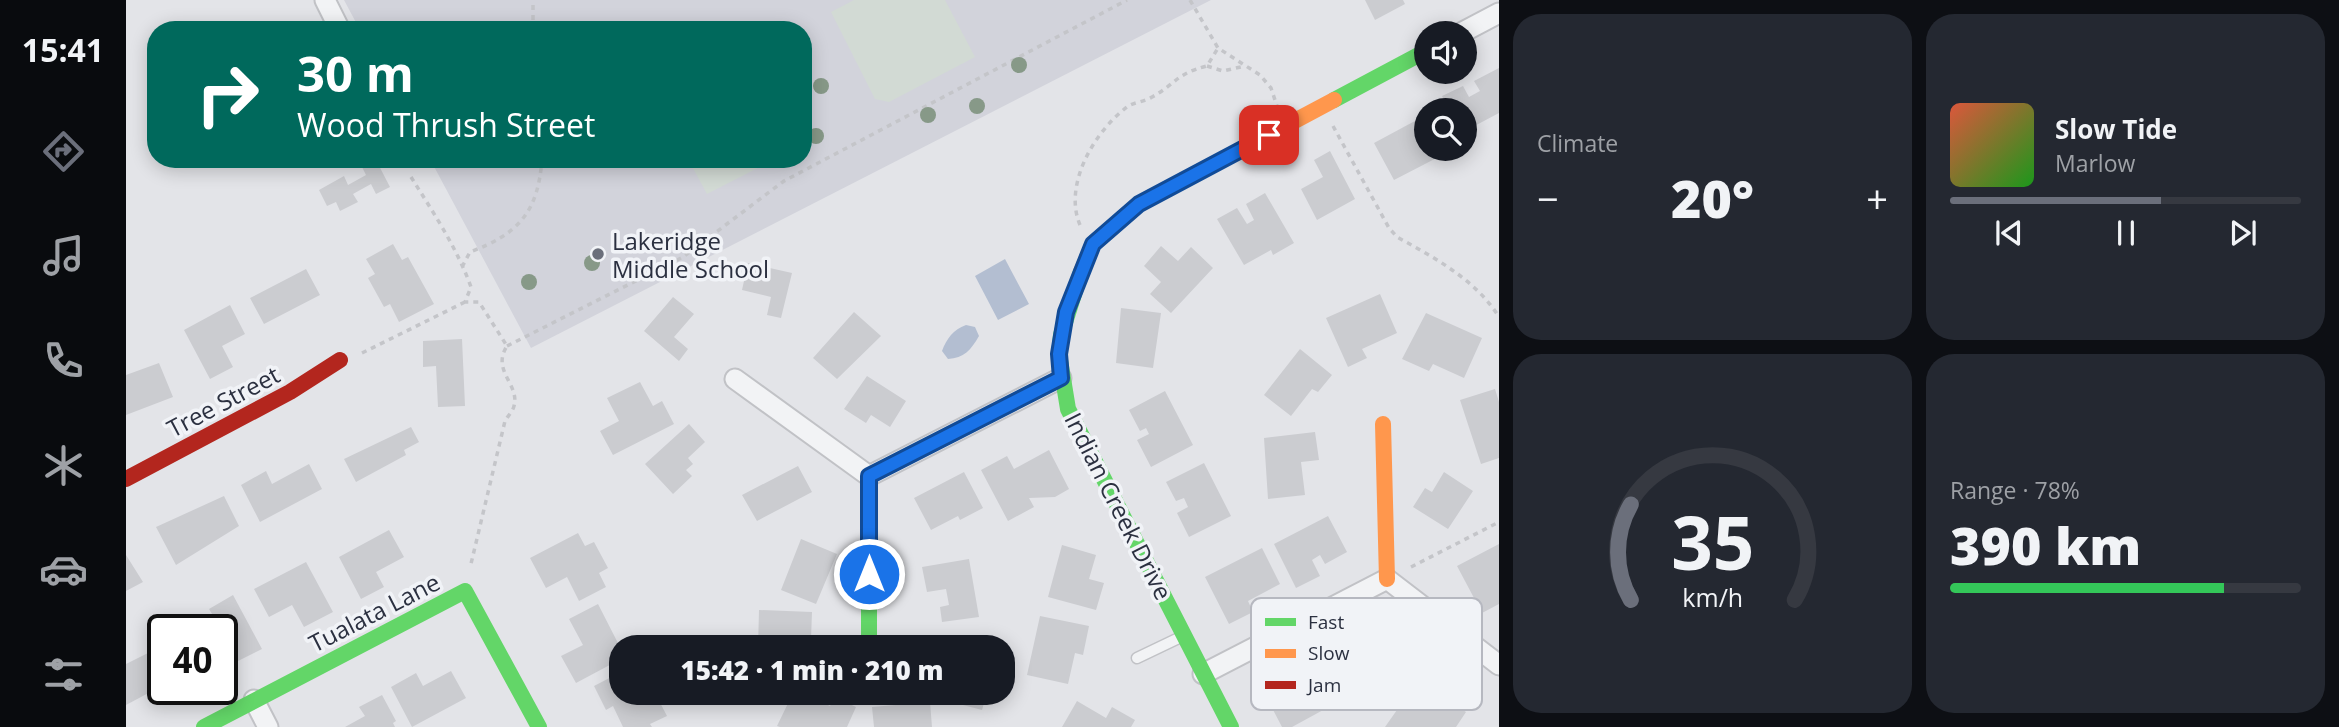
<!DOCTYPE html>
<meta charset="utf-8">
<style>
:root{--surface:#171b24;--page:#242831;--text:#f1f3f6;--muted:#9ea1a6;--line:#363941;--accent:#6b6f7b}
body{margin:0;font-family:"Open Sans",sans-serif;background:var(--page);color:var(--text);height:100vh;display:flex;flex-direction:column;font-size:26px;white-space:nowrap}
*{box-sizing:border-box;margin:0}
p{font-size:23px;color:var(--muted)}
.icon{flex:none;width:38px;height:38px;fill:none;stroke:currentColor;stroke-width:2;stroke-linecap:round;stroke-linejoin:round}
.map{position:relative;flex:1;overflow:hidden}
.drawer{display:flex;flex-direction:column;gap:14px;padding:14px;background:#0d0f14;width:840px}
.drawer>*{flex:none}
.banner{position:absolute;left:21px;top:21px;width:665px;height:147px;border-radius:28px;box-shadow:0 4px 18px #0003;background:#00695c;color:#fff;overflow:hidden}
.tools{position:absolute;left:1288px;top:21px;display:grid;gap:14px}
.tools a{display:grid;place-items:center;width:63px;height:63px;border-radius:50%;background:var(--surface);box-shadow:0 4px 18px #0003;font-size:35px}
.speed{position:absolute;left:21px;top:614px;display:flex;gap:14px;font-size:35px;font-weight:700;text-align:center}
.speed>*{display:grid;place-content:center;width:91px;height:91px;border-radius:50%;background:var(--surface);box-shadow:0 4px 18px #0003;line-height:1}
.speed .limit{border:4px solid #111;border-radius:10px;background:#fff;color:#111}
.pin{position:absolute;display:grid;place-items:center;width:60px;height:60px;color:#fff;margin:-30px;border-radius:14px;box-shadow:0 4px 10px #0006}
.me{position:absolute;width:77px;margin:-38px;rotate:0deg;stroke-linejoin:round;filter:drop-shadow(0 0 5px #0008)}
.turn{display:flex;align-items:center;gap:24px;height:147px;padding:0 35px;font-size:32px}
.turn .icon{width:91px;height:91px;stroke-width:2.5}
.turn b{display:block;font-size:49px;line-height:60px}
.big{font-size:52px;font-weight:800;line-height:1.1}
.drawer .widget{flex:1;display:flex;flex-direction:column;justify-content:center;gap:10px;min-width:0;padding:0 24px;border-radius:28px;background:var(--page)}
.drawer .dial{align-items:center;gap:0}
.dial svg{height:182px;overflow:visible;fill:none;stroke:var(--line);stroke-width:7;stroke-linecap:round;text-anchor:middle}
.dial text{fill:var(--text);stroke:none}
.song{display:flex;align-items:center;gap:21px}
.cover{width:84px;height:84px;border-radius:10px;background:linear-gradient(135deg,hsl(10 70% 55%),hsl(120 70% 35%))}
.played{height:7px;border-radius:4px;background:linear-gradient(90deg,var(--accent) 60%,var(--line) 60%)}
.keys{display:flex;justify-content:space-around;direction:ltr}
.heat{display:flex;justify-content:space-between;align-items:center;font-size:38px;direction:ltr}
.charge{height:10px;border-radius:5px;background:linear-gradient(90deg,#34c759 78%,var(--line) 0)}
.drawer .tiles{flex:1;display:grid;gap:14px;grid-template-columns:repeat(2,1fr)}
.trip{position:absolute;left:483px;top:635px;width:406px;height:70px;border-radius:28px;background:var(--surface);box-shadow:0 4px 18px #0003;font-weight:800;line-height:70px;text-align:center}
main{display:flex;flex:1;min-height:0}
.tabs{display:flex;flex-direction:column;width:126px;justify-content:space-around;align-items:center;background:#090b0e;color:var(--muted)}
.tabs .icon{width:49px;height:49px}
.tabs .selected{color:var(--accent)}
.tabs b{font-size:32px;color:var(--text)}
.map>svg:first-child{display:block}
</style>
<main>
<nav class="tabs">
<b>15:41</b>
<svg class="icon selected" aria-label="directions" viewBox="0 0 24 24"><path d="M12 3l9 9-9 9-9-9zM9 14v-3h6M13 9l2 2-2 2"/></svg>
<svg class="icon" aria-label="music" viewBox="0 0 24 24"><path d="M9 18V5l10-2v13"/><circle cx="6" cy="18" r="3"/><circle cx="16" cy="16" r="3"/></svg>
<svg class="icon" aria-label="phone" viewBox="0 0 24 24"><path d="M5 4h4l2 5-3 2q2 4 5 5l2-3 5 2v4C11 20 4 13 5 4z"/></svg>
<svg class="icon" aria-label="climate" viewBox="0 0 24 24"><path d="M12 3v18M4 7l16 10M4 17L20 7"/></svg>
<svg class="icon" aria-label="car" viewBox="0 0 24 24"><path d="M5 17H2v-5l4-1 3-4h7l3 4 3 1v5h-3M9 17h6M6 11h13"/><circle cx="7" cy="17" r="2"/><circle cx="17" cy="17" r="2"/></svg>
<svg class="icon" aria-label="filters" viewBox="0 0 24 24"><path d="M4 7h16M4 17h16"/><circle cx="9" cy="7" r="2"/><circle cx="15" cy="17" r="2"/></svg>
</nav>
<div class="map">
<svg width="1373" height="727" viewBox="0 0 1373 727">
<rect width="100%" height="100%" fill="#e3e4e8"/>
<!-- built -->
<path fill="#d2d3db" d="M218,0h867l-680,348 -101,-189h373v-129h-443z"/>
<!-- green -->
<path fill="#d2dad4" d="M728,0h91l30,57 -86,45 -14,-3 -44,-87z
M562,159h87l-68,35z"/>
<!-- water -->
<path fill="#b3bed1" d="M879,259l24,45 -31,16 -23,-44z
M840,325l9,2 4,9c-8,14 -15,22 -31,23l-6,-8c5,-13 11,-21 24,-26z"/>
<!-- building -->
<path fill="#cbccd0" d="M1239,0h38l2,4 -30,16z
M1373,68v45l-34,18v-21h-16l-7,-14 21,-10 6,11 11,-6 -6,-10z
M1300,115v34h28l-60,31 -20,-37z
M1204,151l25,48 -38,21 -16,-31 22,-12 -9,-17z
M250,160l14,27 -14,7 -5,-10 -18,10 5,8 -18,9 -4,-9 -9,4 -8,-16 25,-14 4,9 18,-10 -4,-8z
M1139,193l29,50 -21,12 -2,-5 -27,15 -27,-46 20,-11 10,16 7,-4 -8,-16z
M267,244l9,16 6,-3 26,47 -35,18 -9,-18 -6,3 -16,-29 7,-4 -9,-15z
M1035,246l17,15 13,-14 22,21 -42,45 -21,-19 11,-12 -17,-16z
M622,263l44,10 -11,45 -14,-3 4,-18 -29,-7z
M180,269l14,26 -56,29 -14,-26z
M1254,294l17,39 -35,16 5,9 -19,9 -22,-49z
M547,297l21,17 -20,23 14,12 -9,12 -35,-30z
M104,305l15,29 -23,12 11,21 -23,12 -26,-49z
M995,308l40,5 -8,55 -37,-5z
M728,312l27,24 -44,43 -24,-21z
M1300,313l56,25 -18,40 -31,-14 -4,7 -27,-12z
M336,339l3,67 -27,1 -2,-41 -13,1v-26z
M1174,349l32,26 -14,17 -6,-3 -21,27 -27,-21z
M33,363l14,34 -47,18v-40z
M741,376l39,25 -16,26 -19,-12 -5,8 -22,-14z
M514,382l13,24 9,-5 12,23 -61,31 -13,-24 19,-10 -12,-23z
M1369,389l4,13v56l-18,6 -21,-64z
M1039,391l28,54 -42,22 -14,-27 12,-6 -3,-6 -6,3 -11,-21z
M563,424l16,18 -17,16 5,6 -7,6 6,6 -19,18 -28,-30z
M285,427l8,15 -15,8 2,5 -50,27 -12,-23z
M1189,432l4,28 -18,2 4,33 -37,4 -4,-61z
M923,450l20,39 -14,8 -26,1 5,9 -26,14 -27,-51 26,-14 7,13z
M1078,463l27,53 -42,21 -12,-24 11,-6 -4,-9 -8,3 -10,-19z
M183,464l13,25 -62,33 -19,-37 25,-14 6,13z
M672,466l14,26 -55,29 -15,-26z
M838,472l19,36 -23,12 -2,-4 -27,14 -17,-32z
M1318,472l29,19 -25,38 -35,-22 12,-19 7,4z
M98,496l15,30 -63,39 -20,-38z
M1202,516l19,36 -22,12 -5,-9 -8,5 8,16 -24,12 -22,-44z
M263,530l15,27 -28,15 8,15 -23,12 -22,-42z
M452,533l7,13 9,-4 14,26 -9,5 7,14 -27,14 -12,-24 -21,11 -16,-30z
M675,539l36,15 -21,50 -35,-14z
M1373,544v60l-17,9 -25,-47z
M936,545l34,10 -7,24 15,4 -8,27 -48,-13z
M1136,548l18,36 -32,17 5,11 -24,12 -24,-47z
M0,555l17,27 -17,9z
M843,559l10,58 -37,5 -2,-15 9,-2 -3,-16 -19,3 -5,-25z
M180,562l27,50 -29,15 -12,-22 -23,12 -15,-28z
M107,595l29,54 -40,20v-39l-13,-21z
M472,604l23,45v10l-45,24 -15,-27 22,-11 -14,-26z
M633,610l53,2 -1,27 -13,-1v10h-40z
M914,616l49,10 -6,29 -8,-2 -7,31 -41,-9z
M819,635l43,12v1h-41l1,-6 -5,-1z
M36,646l1,44 23,1 -23,12 -7,-14 -30,16v-41z
M1188,659l22,44 -44,24h-10l-12,-23 32,-17 -9,-17z
M325,671l15,27 -54,29 -21,-40 25,-14 7,13z
M495,672v21h13l3,6 18,-6 12,23 -17,8 2,3h-29l-10,-21 -7,4 -12,-24z
M1285,690l26,17 7,-10 22,15 -10,15h-71z
M667,693h10l27,13 5,-9 21,10 -9,20h-67l-3,-1z
M820,693h41l-5,17 -38,-10z
M256,695l14,26 -3,2 2,4h-50l20,-11 -6,-9z
M951,701l29,17 6,-11 23,13 -4,7h-69z
M804,702l2,25h-58l-2,-20z"/>
<g fill="none" stroke-linecap="round" stroke-linejoin="round">
<defs>
<path id="lane" d="M1011,658l46,-22"/>
<path id="street" d="M199,0l15,30
M1335,33l38,-20
M609,379l134,97 192,-98
M1077,674l184,-95 112,86
M128,700l14,27"/>
</defs>
<!-- lane casing -->
<use href="#lane" stroke="#c1c2c6" stroke-width="13"/>
<!-- street casing -->
<use href="#street" stroke="#c1c2c6" stroke-width="23"/>
<!-- path -->
<path stroke="#c4c5c9" stroke-width="3.5" stroke-dasharray="5 5" stroke-linecap="butt" d="M1064,0l28,48 42,27 11,13 6,18
M407,30v-30
M1081,66l16,5 22,-5
M1207,126l56,102 8,9c38,21 79,43 102,80
M285,177c22,35 46,71 60,110l-6,15h14l28,44c-16,25 13,38 7,60 -1,5 -7,11 -9,15l-35,147
M954,225c-17,-40 14,-93 47,-118 7,-5 17,-5 25,-10 24,-13 23,-23 55,-31l11,-18
M336,267l8,-15c48,-18 68,-39 72,-93
M381,346l176,-89 101,-76 343,-181
M236,353l103,-51
M1285,567l88,-45"/>
<!-- lane -->
<use href="#lane" stroke="#f2f3f5" stroke-width="10"/>
<!-- street -->
<use href="#street" stroke="#f2f3f5" stroke-width="19"/>
<!-- fast -->
<path stroke="#63d668" stroke-width="16" d="M1208,100l92,-49
M955,272l-20,63 -2,19 9,55 163,318
M743,476v171
M78,727l261,-136 74,136"/>
<!-- slow -->
<path stroke="#ff974d" stroke-width="16" d="M955,272l12,-28 46,-40 195,-104
M1257,424l4,155"/>
<!-- jam -->
<path stroke="#b3261e" stroke-width="16" d="M0,479l164,-87 50,-32"/>
</g>
<!-- trees -->
<g fill="#879988">
<circle cx="893" cy="65" r="8"/>
<circle cx="695" cy="86" r="8"/>
<circle cx="851" cy="106" r="8"/>
<circle cx="802" cy="115" r="8"/>
<circle cx="690" cy="136" r="8"/>
<circle cx="466" cy="263" r="8"/>
<circle cx="403" cy="282" r="8"/>
</g>
<g fill="none" stroke-linecap="round" stroke-linejoin="round">
<defs>
<path id="route" d="M743,574v-98l192,-98 -2,-24 7,-42 27,-68 46,-40 130,-69"/>
</defs>
<!-- route casing -->
<use href="#route" stroke="#114b97" stroke-width="18"/>
<!-- route -->
<use href="#route" stroke="#1a73e8" stroke-width="12"/>
</g>
<!-- markers -->
<circle fill="#6b6f7b" stroke="#f1f3f7" stroke-width="2.5" cx="472" cy="254" r="7"/>
<g text-anchor="middle" dominant-baseline="central" stroke-width="7" stroke-linejoin="round" paint-order="stroke">
<!-- poi labels -->
<g font-size="24" fill="#2b3040" stroke="#f1f3f7" text-anchor="start">
<text x="486" y="240">Lakeridge<tspan x="486" dy="28">Middle School</tspan></text>
</g>
<!-- street labels -->
<g font-size="24" fill="#2b3040" stroke="#f1f3f7">
<text transform="translate(97 401) rotate(-28)">Tree Street</text>
<text transform="translate(993 506) rotate(63)">Indian Creek Drive</text>
<text transform="translate(248 612) rotate(-27)">Tualata Lane</text>
</g>
</g>
<!-- legend -->
<rect x="1125" y="598" width="231" height="112" rx="10" fill="#f1f3f7" stroke="#b6b8c0" stroke-width="2"/>
<rect x="1139" y="618" width="31" height="8" fill="#63d668"/>
<rect x="1139" y="649" width="31" height="9" fill="#ff974d"/>
<rect x="1139" y="681" width="31" height="8" fill="#b3261e"/>
<g font-size="19" fill="#2b3040">
<text x="1182" y="629">Fast</text>
<text x="1182" y="660">Slow</text>
<text x="1182" y="692">Jam</text>
</g>
</svg>
<div class="tools">
<a><svg class="icon" aria-label="sound" viewBox="0 0 24 24"><path d="M4 9h4l5-4v14l-5-4H4zM17 9q2 3 0 6"/></svg></a>
<a><svg class="icon" aria-label="search" viewBox="0 0 24 24"><circle cx="10" cy="10" r="6"/><path d="M15 15l6 6"/></svg></a>
</div>
<div class="speed"><div class="limit">40</div></div>
<div class="pin" style="left:1143px;top:135px;background:#d93025"><svg class="icon" aria-label="arrive" viewBox="0 0 24 24"><path d="M6 21V4h12l-3 4 3 4H6"/></svg></div>
<svg class="me" style="left:743px;top:574px" viewBox="-20 -20 40 40"><circle r="17" fill="#1a73e8" stroke="#fff" stroke-width="3"/><path d="M0-11L8 9 0 5-8 9z" fill="#fff"/></svg>
<div class="trip">15:42 · 1 min · 210 m</div>
<div class="banner">
<div class="turn"><svg class="icon" aria-label="right" viewBox="0 0 24 24"><path d="M7 20v-9h11M14 6l5 5-5 5"/></svg><div><b>30 m</b>Wood Thrush Street</div></div>
</div>
</div>
<section class="drawer">
<div class="tiles">
<div class="widget"><p>Climate</p>
<div class="heat"><a>−</a><b class="big">20°</b><a>+</a></div>
</div>
<div class="widget">
<div class="song"><i class="cover"></i><div><b>Slow Tide</b><p>Marlow</p></div></div>
<div class="played"></div>
<div class="keys"><svg class="icon" aria-label="previous" viewBox="0 0 24 24"><path d="M18 5L8 12l10 7zM5 5v14"/></svg><svg class="icon" aria-label="pause" viewBox="0 0 24 24"><path d="M8 5v14M16 5v14"/></svg><svg class="icon" aria-label="next" viewBox="0 0 24 24"><path d="M6 5l10 7-10 7zM19 5v14"/></svg></div>
</div>
<div class="widget dial"><svg viewBox="0 0 100 80">
<path d="M14 69A42 42 0 1 1 86 69"/>
<path d="M14 69A42 42 0 0 1 14 27" stroke="#6b6f7b"/>
<text x="50" y="56" font-size="32" font-weight="700">35</text>
<text x="50" y="72" font-size="11">km/h</text>
</svg></div>
<div class="widget"><p>Range · 78%</p><b class="big">390 km</b><div class="charge"></div></div>
</div>
</section>
</main>
